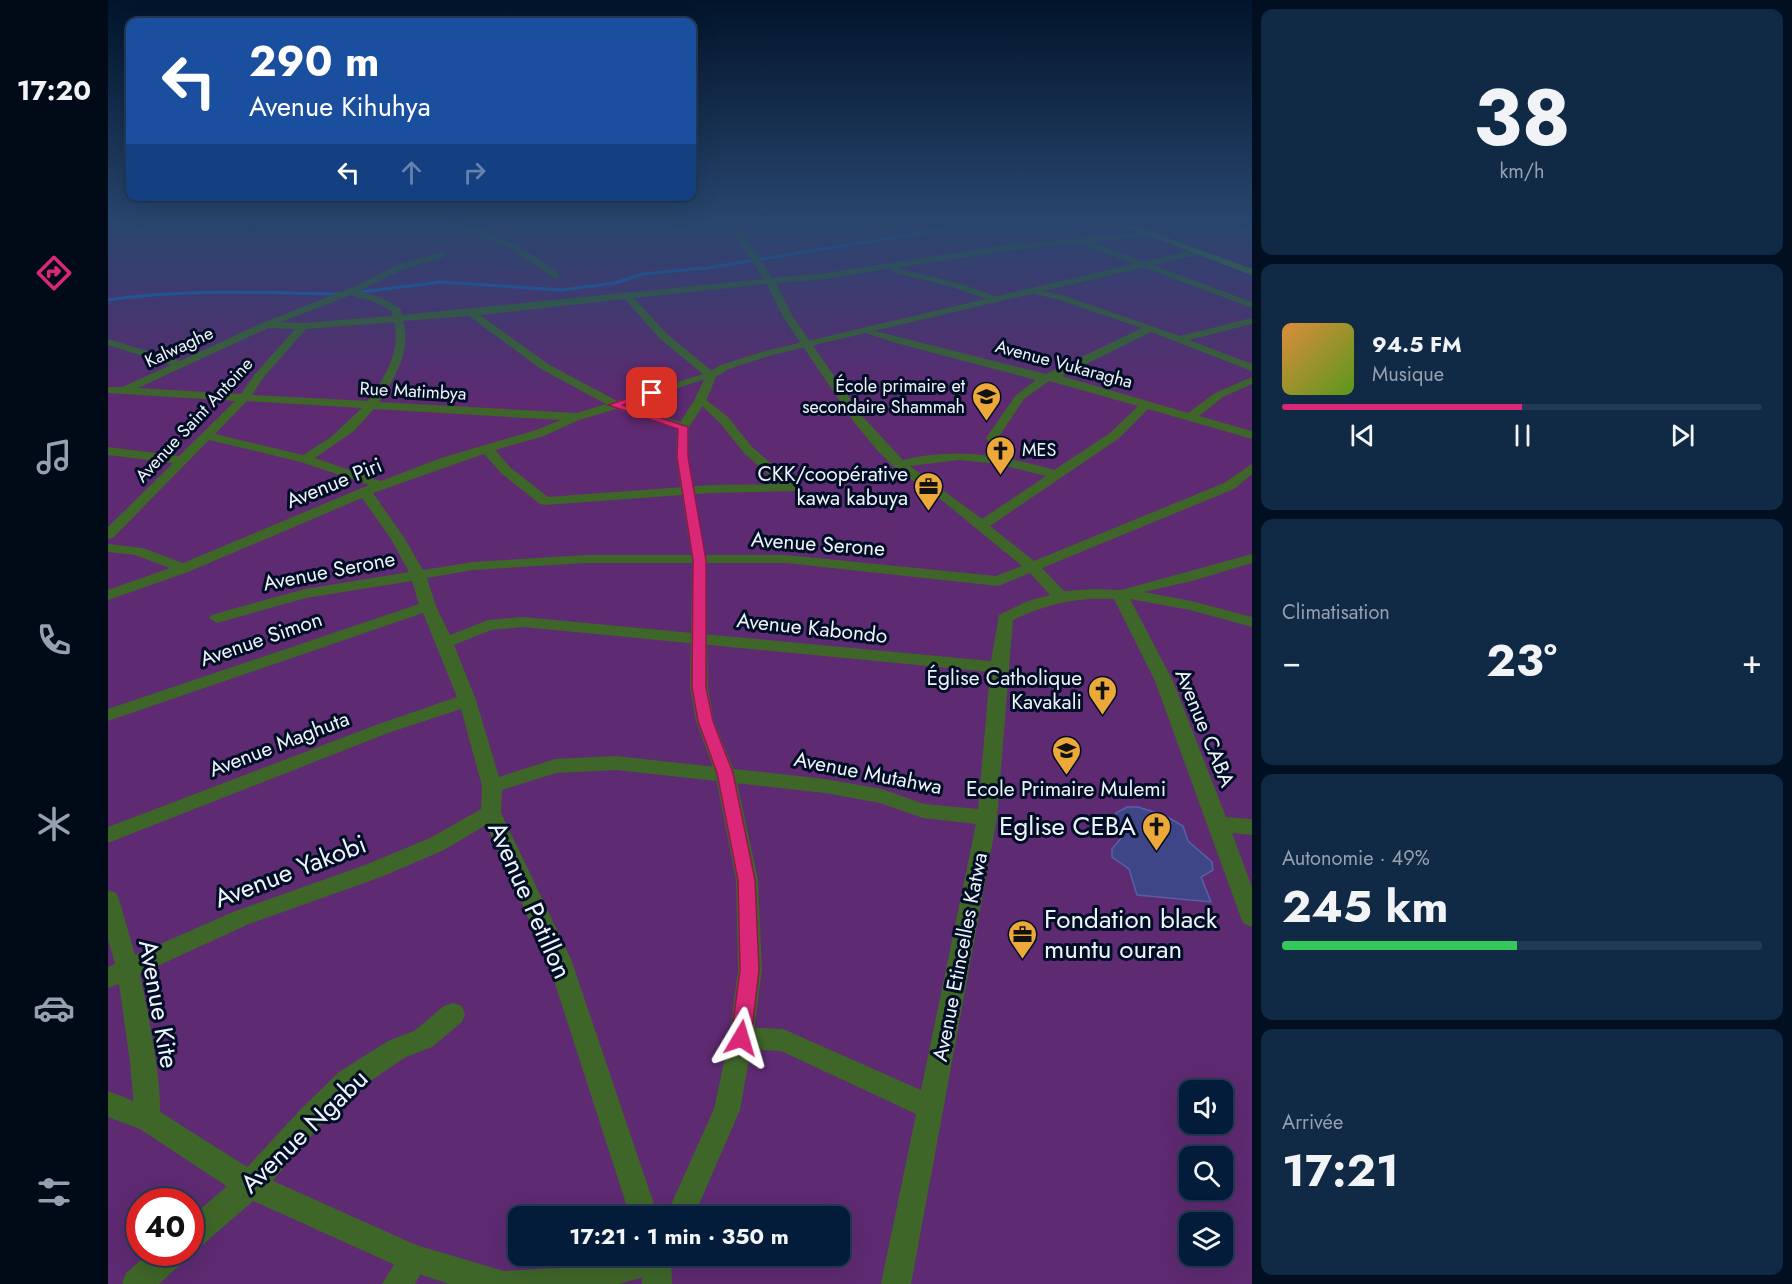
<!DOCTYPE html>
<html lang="fr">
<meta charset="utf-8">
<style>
:root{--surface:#021c3a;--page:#102945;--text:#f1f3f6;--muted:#96a1af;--line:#233a54;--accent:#db2777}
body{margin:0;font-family:Jost,sans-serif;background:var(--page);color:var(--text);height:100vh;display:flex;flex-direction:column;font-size:22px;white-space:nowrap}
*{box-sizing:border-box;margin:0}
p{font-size:20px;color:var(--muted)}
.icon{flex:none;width:33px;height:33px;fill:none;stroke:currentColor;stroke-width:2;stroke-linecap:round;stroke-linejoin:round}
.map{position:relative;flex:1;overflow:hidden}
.panel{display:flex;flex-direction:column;gap:9px;padding:9px;background:#010f20;width:540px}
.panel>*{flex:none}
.top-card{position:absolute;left:18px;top:18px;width:570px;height:183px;border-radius:12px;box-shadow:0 6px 24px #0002,0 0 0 2px var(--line);background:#1a4fa0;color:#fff;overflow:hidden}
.tools{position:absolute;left:1071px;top:1080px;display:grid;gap:12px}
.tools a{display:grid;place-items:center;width:54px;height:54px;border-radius:12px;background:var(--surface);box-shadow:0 6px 24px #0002,0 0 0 2px var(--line);font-size:30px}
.speed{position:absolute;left:18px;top:1188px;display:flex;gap:12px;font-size:30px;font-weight:700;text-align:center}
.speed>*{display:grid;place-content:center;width:78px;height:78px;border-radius:50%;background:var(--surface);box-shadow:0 6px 24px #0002,0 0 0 2px var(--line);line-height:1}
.speed .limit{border:9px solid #d22;background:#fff;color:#111}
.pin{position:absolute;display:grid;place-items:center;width:51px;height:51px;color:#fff;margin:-26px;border-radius:12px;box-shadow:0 3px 9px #0006}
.me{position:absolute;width:66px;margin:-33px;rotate:7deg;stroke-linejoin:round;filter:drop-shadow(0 0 4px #0008)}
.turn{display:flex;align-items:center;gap:21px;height:126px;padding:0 24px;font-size:27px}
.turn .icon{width:78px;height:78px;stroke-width:2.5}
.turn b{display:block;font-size:42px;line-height:51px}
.lanes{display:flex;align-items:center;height:57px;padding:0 24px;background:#0003;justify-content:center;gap:30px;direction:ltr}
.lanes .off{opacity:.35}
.big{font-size:45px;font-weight:700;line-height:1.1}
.panel .tile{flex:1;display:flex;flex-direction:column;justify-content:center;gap:9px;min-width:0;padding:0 21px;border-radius:12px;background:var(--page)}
.panel .dial{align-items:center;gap:0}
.dial b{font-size:78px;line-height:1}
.song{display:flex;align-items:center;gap:18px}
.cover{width:72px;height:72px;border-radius:9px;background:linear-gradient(135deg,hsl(30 70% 55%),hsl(90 70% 35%))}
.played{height:6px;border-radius:3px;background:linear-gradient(90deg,var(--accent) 50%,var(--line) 50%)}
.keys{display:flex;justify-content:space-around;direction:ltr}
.heat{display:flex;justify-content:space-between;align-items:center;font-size:33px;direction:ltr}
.charge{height:9px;border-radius:4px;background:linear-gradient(90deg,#34c759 49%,var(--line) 0)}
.trip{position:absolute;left:400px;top:1206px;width:342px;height:60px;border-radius:12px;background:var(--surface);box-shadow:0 6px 24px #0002,0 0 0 2px var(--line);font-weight:700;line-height:60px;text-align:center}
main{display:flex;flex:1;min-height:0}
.tab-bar{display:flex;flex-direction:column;width:108px;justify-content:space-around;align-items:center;background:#010b17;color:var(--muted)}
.tab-bar .icon{width:42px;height:42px}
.tab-bar .selected{color:var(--accent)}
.tab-bar b{font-size:27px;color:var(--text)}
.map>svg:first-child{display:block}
</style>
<main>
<nav class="tab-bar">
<b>17:20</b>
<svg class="icon selected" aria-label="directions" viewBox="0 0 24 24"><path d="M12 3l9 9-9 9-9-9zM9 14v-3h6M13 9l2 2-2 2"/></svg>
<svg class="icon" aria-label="music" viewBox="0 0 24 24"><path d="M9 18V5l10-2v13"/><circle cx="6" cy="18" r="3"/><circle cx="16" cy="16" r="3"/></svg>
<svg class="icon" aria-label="phone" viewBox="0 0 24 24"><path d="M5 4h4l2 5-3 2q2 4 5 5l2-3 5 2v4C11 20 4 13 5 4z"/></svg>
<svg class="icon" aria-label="climate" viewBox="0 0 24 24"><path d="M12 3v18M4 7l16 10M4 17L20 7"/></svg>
<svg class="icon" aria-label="car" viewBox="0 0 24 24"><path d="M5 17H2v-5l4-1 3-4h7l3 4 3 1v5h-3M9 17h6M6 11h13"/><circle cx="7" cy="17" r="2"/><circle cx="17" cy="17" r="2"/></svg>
<svg class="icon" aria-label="filters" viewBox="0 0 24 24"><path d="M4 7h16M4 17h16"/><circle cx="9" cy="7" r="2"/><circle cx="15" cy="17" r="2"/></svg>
</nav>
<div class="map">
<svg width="1144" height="1284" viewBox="0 0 1144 1284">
<rect width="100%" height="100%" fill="#02254e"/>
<!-- green -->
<path fill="#5e2a72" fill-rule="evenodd" d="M0,222h1144v1062h-1144zM1082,1090h32v34h-32zM1082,1156h32v34h-32zM32,1202h50v50h-50zM411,1216h321v40h-321zM1082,1222h32v34h-32z"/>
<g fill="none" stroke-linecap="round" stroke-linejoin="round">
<!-- stream -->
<path stroke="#186ac8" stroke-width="3" d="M245,293l88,-11 121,8 53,-7 28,-9 63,-6 241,-39 52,-5
M0,300c77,-12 157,-7 235,-6"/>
</g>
<!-- building -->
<path fill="#3e4687" stroke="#5660a4" stroke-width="1.5" d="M1019,807h11l26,8 19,11 5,15 24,21 1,8 -12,7 10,25 -74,-7 -8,-26 -17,-12v-8l10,-12 -8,-15 2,-9z"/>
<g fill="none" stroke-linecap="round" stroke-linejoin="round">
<!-- minor -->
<path fill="#3f6629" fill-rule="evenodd" d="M337,222c31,0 94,32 116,54l-7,2 -45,-30z
M614,222h8l17,18 25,38 54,-5 180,-28 143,-13 4,2 -1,2 -61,6 161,60v6l-173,-65 -73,8 -110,17 62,15 40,14 2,2 -5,3 -43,-15 -60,-15v-4l-66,11 -50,4 17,34 69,99 41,44c52,-13 101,-5 151,10l56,-37 28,-27 -89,-25 -25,18 -28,42h-8l-2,-3 30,-43 20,-15 -140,-37 -33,-11v-4l183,46 96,-46 -86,-29 -26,-6v-4l32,6 118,41 72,-18v6l-63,16 63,24v7l-101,-39 -89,44 126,37 27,-20 37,-16v7l-29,13 -24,19 53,15v8l-104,-30 -30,30 -128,87 44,35 190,-78 28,-19v10l-18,15 -192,79 22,23 31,-2 26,1 131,-36v9l-60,18 -48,11 47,9 61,16v10l-62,-17 -60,-11 43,82 53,136 26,2v16l-20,-2 20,54v40l-8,-3 -3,-6 -86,-237 -41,-82c-38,-2 -68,5 -101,21l-16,198 -86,466h-30l35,-170 -135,-63 -40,-2 -9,-3 -3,-8 3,-8 9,-3 42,2 138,61 55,-266 -53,-6 -43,-15 -55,-10 -209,-23 -60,3 -54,17 -1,23 70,146 87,257h-28l-83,-257 -61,-134 -42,25 -63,27 -132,47 -109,50c6,31 28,129 17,154l-9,4 -9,-4 -4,-9 -5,-57 -11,-78 -11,4v-21l7,-3 -7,-25v-49l8,3 3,6 16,56 98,-43 132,-47 65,-27 51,-29 1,-23 -21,-77 -73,24 -280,110v-16l268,-102 81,-28 -34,-84 -315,108v-12l311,-105 -7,-23 -106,17 -89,25 -8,-5 2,-3 94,-26 104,-17 -18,-33 -29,-41 -174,74 -80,28v-10l62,-22 -35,-13 -27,-3v-8l35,4 40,15 186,-78 -68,-23 -92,-22 -96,98 -5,1v-12l65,-64 -65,-8v-8l71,9 56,-55 -127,-8v-6h14l49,-22 -63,-20v-6l72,22 82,-38 94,-37 41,-21 44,-13 3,1v4l-41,12 -44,22 22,7 19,10 2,7 362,-36 -23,-36zM659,284l16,33 71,105 23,28 18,18 49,34 78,64 -26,10 -210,-21h-201l-112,7 -50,8 -18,-31 -32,-46 111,-39 18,20 38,30 5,1 165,-12 86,-2 2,-3 -2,-3 -44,-38 -24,-30 -27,-21 -6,3 2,2 23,22 24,30 35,31 -69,1 -162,12 -37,-29 -16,-18 49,-14 35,-16 37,-11 67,22 4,-1v-6l-60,-19 90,-30 -50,-41 -33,-36zM243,295l24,7 17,9v5l-89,7 -22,-1zM517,299l34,39 44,36 -86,27 -69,-37 -68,-49zM361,316l72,53 65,35 -29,9 -198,-11c16,-24 33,-52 24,-81zM286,322c8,28 -10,57 -26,79l-116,-6 11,-17 43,-49zM160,328l27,1 -40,45 -14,20 -103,-6zM139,401l115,7 -31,29 -28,18 -88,-21zM266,409l187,11 -25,10 -95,28 -60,23 -66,-23 39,-27zM851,460l39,4 48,12 -64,43 -72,-53zM477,563h201l212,23 32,-13 20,22 -22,6 -29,14 -8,46 -468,-44 -35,3 -38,15 -14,-29 -9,-28 46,-8zM415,627l467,45 -12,137 -54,-5 -42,-15 -57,-10 -209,-23 -61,3 -56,18 -23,-77 -22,-55 37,-15z
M1070,222h22l52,8v4z
M345,1003l9,3 3,8 -3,8 -30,25 -26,10 -49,33 -39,38 -58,67 -60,52 -10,4v-33l50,-43 60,-65 39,-38 49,-31 26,-10 30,-25z
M306,1244l10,5 5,10 -14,25h-33l22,-35z
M42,1252h37l-4,10 -24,22h-37l4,-11z
M534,1256h29l1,28h-30z"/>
<!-- tertiary -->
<path fill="#3f6629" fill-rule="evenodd" d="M1089,249l3,1v4l-428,101 -43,14 -13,8 -9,22 -18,28 -1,30 18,103 2,128 6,33 21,52 23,107 4,90 -9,68 -13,72 -46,106h-28l48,-107 15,-71 9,-68 -2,-90 -21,-107 -19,-52 -6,-33 2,-128 -16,-103 1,-30 18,-28 12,-26 14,-8 44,-14z
M0,1091l49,19 103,65 156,70 88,26 57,-3 54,-12h61l-7,14 -50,14h-170l-45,-15 -164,-74 -100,-66 -32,-12z"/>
<!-- secondary -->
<path fill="#4b8a1e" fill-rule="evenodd" d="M1005,222h12l127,47v6z"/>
</g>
<!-- sky -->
<linearGradient id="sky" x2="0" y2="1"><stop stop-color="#01142b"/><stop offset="0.55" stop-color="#28466e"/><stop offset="1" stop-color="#28466e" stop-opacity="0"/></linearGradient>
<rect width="1144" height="402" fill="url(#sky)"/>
<!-- route -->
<path fill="#db2777" stroke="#8e194d" stroke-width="1.5" d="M541,391l8,2 -34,12 65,22v30l18,103v128l7,33 20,52 22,107 4,90 -8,68 -3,6 -7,3 -7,-3 -3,-6 9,-68 -2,-90 -21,-107 -19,-52 -6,-33 1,-128 -16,-103 1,-28 -70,-24z"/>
<!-- icons -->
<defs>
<symbol id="school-pin" viewBox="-11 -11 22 30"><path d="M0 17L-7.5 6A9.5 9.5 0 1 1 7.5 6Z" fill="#eca93a" stroke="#010e25"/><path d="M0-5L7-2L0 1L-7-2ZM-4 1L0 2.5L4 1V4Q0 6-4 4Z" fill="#111"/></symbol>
<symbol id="church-pin" viewBox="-11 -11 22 30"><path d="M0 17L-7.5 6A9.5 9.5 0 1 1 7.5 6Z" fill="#eca93a" stroke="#010e25"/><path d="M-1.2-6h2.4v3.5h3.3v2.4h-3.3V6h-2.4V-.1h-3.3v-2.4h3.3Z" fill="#111"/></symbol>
<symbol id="office-pin" viewBox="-11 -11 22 30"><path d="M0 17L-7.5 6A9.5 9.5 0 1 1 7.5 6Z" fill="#eca93a" stroke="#010e25"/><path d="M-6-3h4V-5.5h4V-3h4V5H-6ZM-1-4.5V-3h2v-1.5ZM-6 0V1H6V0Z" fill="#111"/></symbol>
</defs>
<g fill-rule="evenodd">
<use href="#school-pin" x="862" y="380" width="33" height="45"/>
<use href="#church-pin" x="876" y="434" width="33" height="45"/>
<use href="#office-pin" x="804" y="470" width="33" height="45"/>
<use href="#church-pin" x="978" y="674" width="33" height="45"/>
<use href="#school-pin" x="942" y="734" width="33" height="45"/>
<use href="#church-pin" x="1032" y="810" width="33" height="45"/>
<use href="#office-pin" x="898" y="918" width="33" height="45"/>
</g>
<g text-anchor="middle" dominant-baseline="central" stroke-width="6" stroke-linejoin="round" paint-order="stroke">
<!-- far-street labels -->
<g font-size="18" fill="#eef3fa" stroke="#010e25">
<text transform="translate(71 347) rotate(-25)">Kalwaghe</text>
<text transform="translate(956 364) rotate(15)">Avenue Vukaragha</text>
<text transform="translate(305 391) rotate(3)">Rue Matimbya</text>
<text transform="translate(86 420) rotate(-47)">Avenue Saint Antoine</text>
</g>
<!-- far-poi labels -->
<g font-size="18" fill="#eef3fa" stroke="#010e25" text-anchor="end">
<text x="857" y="386">École primaire et<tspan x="857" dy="21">secondaire Shammah</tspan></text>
<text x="914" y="450" text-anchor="start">MES</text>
</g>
<!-- poi labels -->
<g font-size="21" fill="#eef3fa" stroke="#010e25" text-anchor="end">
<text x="800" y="474">CKK/coopérative<tspan x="800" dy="24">kawa kabuya</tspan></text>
<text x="974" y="678">Église Catholique<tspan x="974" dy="24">Kavakali</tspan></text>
<text x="958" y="789" text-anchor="middle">Ecole Primaire Mulemi</text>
</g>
<!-- street labels -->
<g font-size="21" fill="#eef3fa" stroke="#010e25">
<text transform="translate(226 483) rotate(-22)">Avenue Piri</text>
<text transform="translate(710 544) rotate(4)">Avenue Serone</text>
<text transform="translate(221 571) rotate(-11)">Avenue Serone</text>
<text transform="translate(704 628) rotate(6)">Avenue Kabondo</text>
<text transform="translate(153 639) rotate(-19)">Avenue Simon</text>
<text transform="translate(1097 728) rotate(68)">Avenue CABA</text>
<text transform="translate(171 744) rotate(-21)">Avenue Maghuta</text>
<text transform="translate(760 773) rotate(11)">Avenue Mutahwa</text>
<text transform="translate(852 957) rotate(-79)">Avenue Etincelles Katwa</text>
</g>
<!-- near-poi labels -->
<g font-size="26" fill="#eef3fa" stroke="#010e25" text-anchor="end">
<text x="1028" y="826">Eglise CEBA</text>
<text x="936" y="919" text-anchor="start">Fondation black<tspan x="936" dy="30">muntu ouran</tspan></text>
</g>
<!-- near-street labels -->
<g font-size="26" fill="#eef3fa" stroke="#010e25">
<text transform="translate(182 871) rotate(-21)">Avenue Yakobi</text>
<text transform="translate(422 900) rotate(66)">Avenue Petillon</text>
<text transform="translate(51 1004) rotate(80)">Avenue Kite</text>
<text transform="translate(196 1131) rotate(-44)">Avenue Ngabu</text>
</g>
</g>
</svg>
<div class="tools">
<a><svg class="icon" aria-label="sound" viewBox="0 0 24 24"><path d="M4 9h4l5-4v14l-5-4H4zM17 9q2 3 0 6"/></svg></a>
<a><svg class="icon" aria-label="search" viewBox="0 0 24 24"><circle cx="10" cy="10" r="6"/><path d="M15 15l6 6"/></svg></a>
<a><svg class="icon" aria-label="layers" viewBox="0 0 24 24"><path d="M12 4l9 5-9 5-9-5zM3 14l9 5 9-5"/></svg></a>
</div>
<div class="speed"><div class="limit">40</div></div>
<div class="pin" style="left:544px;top:393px;background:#d93025"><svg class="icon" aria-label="arrive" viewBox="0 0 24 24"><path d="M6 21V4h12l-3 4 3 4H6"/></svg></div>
<svg class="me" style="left:633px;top:1038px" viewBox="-20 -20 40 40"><path d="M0-17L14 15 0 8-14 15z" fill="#db2777" stroke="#fff" stroke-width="4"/></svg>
<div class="trip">17:21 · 1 min · 350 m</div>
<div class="top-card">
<div class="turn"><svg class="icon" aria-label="left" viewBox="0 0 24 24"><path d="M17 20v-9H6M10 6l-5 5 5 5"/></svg><div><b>290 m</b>Avenue Kihuhya</div></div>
<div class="lanes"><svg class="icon" aria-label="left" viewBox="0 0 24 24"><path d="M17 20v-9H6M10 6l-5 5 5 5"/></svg><svg class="icon off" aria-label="ahead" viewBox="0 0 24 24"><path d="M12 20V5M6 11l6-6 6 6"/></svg><svg class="icon off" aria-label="right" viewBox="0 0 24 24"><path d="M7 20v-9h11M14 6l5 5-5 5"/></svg></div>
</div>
</div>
<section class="panel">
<div class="tile dial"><b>38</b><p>km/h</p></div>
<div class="tile">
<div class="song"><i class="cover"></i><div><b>94.5 FM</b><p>Musique</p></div></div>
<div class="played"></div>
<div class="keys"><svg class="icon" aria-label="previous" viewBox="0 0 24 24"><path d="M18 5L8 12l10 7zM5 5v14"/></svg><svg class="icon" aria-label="pause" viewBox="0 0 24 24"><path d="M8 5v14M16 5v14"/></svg><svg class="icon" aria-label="next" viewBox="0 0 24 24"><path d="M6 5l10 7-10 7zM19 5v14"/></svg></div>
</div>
<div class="tile"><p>Climatisation</p>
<div class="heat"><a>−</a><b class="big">23°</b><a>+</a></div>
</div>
<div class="tile"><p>Autonomie · 49%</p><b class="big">245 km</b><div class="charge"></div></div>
<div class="tile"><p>Arrivée</p><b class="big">17:21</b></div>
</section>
</main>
